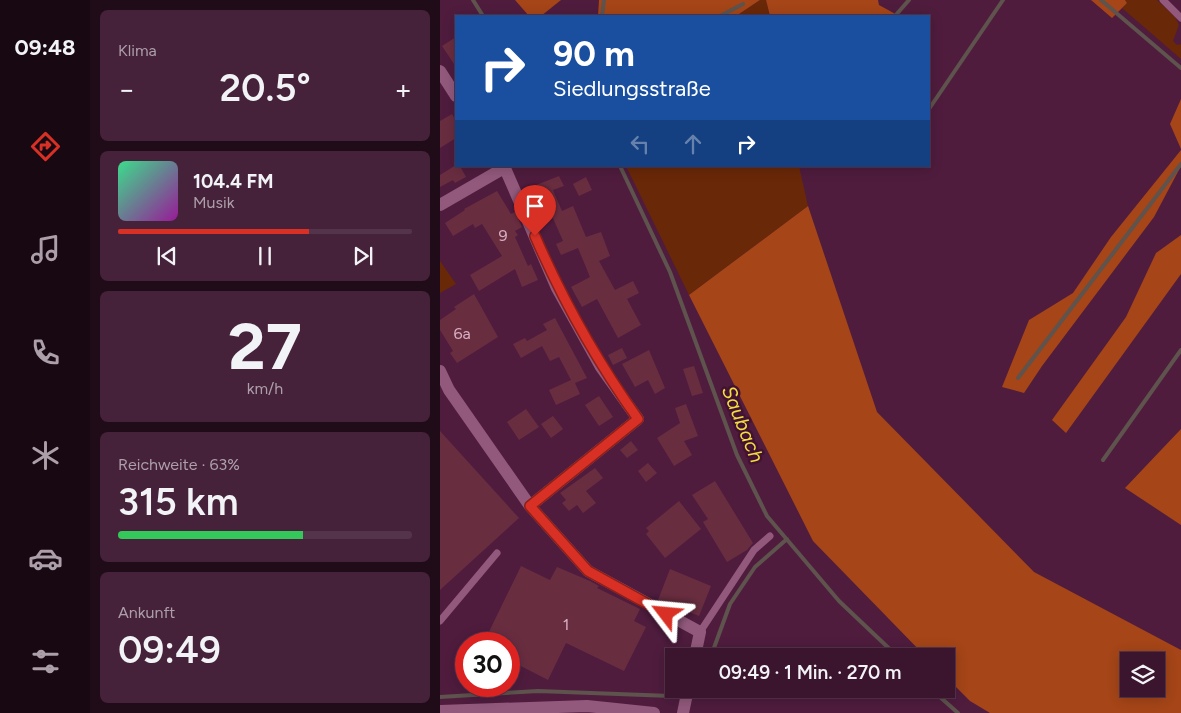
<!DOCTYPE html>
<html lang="de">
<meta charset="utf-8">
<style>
:root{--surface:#3b152e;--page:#46223a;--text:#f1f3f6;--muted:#ac9faa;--line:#54344a;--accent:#d93025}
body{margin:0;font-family:Figtree,sans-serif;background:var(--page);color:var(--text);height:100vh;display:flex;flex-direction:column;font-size:19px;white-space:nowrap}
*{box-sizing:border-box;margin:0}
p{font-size:16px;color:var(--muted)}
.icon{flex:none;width:28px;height:28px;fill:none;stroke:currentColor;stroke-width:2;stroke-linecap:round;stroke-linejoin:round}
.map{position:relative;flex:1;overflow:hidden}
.drawer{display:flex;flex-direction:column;gap:10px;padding:10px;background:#200c19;width:350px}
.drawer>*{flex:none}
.hud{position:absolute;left:15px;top:15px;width:475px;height:152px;border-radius:0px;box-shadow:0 2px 12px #0003,0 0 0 1px var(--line);background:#1a4fa0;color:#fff;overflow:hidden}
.fabs{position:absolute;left:680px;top:652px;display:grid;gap:10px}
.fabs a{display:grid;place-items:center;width:45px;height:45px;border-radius:0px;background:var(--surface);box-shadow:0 2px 12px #0003,0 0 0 1px var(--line);font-size:25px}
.speed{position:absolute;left:15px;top:632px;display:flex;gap:10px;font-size:25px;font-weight:700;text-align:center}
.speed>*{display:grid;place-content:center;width:65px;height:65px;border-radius:50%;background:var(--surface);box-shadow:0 2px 12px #0003,0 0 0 1px var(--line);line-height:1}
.speed .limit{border:8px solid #d22;background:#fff;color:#111}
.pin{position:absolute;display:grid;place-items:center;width:42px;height:42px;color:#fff;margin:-51px -21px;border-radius:50% 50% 50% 0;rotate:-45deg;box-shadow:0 0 5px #0007}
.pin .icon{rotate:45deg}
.me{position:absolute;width:55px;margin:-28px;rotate:299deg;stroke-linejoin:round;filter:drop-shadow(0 0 4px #0008)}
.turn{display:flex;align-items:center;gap:18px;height:105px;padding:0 15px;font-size:22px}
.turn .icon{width:65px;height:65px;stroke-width:2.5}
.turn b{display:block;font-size:35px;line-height:42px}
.lanes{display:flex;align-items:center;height:48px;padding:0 15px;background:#0003;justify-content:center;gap:25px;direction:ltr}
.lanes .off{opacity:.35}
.big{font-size:38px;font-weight:600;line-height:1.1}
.drawer .tile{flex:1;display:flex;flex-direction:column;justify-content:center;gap:8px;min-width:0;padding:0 18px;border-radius:8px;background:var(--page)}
.drawer .dial{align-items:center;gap:0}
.dial b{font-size:65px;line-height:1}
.song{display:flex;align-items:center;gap:15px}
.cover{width:60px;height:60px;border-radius:8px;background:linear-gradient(135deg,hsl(150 70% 55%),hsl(300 70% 35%))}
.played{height:5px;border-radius:2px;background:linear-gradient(90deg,var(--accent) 65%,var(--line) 65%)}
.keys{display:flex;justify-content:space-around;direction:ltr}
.heat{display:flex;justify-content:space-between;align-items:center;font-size:28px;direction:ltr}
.charge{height:8px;border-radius:4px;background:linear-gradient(90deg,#34c759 63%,var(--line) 0)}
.trip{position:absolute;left:225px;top:648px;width:290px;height:50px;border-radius:0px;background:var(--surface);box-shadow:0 2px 12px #0003,0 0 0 1px var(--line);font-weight:600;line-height:50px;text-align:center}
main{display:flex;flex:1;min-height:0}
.tab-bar{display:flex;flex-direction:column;width:90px;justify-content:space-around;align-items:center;background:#180812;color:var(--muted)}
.tab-bar .icon{width:35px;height:35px}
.tab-bar .on{color:var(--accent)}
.tab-bar b{font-size:22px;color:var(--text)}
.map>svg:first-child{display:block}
</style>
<main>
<nav class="tab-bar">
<b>09:48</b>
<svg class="icon on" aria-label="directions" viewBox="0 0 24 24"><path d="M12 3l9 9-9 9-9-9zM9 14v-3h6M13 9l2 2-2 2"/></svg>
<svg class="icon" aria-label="music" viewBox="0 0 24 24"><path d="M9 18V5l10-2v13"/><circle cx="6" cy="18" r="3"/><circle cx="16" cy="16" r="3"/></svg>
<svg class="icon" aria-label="phone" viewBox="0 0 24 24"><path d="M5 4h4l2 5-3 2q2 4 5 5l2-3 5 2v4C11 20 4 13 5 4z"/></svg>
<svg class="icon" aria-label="climate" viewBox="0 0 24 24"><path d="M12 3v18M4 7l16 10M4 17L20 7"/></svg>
<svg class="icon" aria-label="car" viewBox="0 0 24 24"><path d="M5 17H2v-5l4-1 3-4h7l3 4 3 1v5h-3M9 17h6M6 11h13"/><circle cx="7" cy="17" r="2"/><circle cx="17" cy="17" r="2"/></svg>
<svg class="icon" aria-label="filters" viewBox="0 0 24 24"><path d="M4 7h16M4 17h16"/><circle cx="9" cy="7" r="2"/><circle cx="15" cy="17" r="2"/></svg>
</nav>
<section class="drawer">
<div class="tile"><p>Klima</p>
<div class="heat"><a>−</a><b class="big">20.5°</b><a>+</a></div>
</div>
<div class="tile">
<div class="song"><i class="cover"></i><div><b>104.4 FM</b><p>Musik</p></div></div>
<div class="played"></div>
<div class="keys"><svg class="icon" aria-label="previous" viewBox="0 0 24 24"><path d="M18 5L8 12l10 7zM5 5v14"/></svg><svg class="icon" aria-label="pause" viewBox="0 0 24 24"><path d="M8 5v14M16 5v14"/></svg><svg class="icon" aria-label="next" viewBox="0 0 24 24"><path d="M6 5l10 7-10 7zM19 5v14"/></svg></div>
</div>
<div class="tile dial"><b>27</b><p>km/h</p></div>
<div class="tile"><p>Reichweite · 63%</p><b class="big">315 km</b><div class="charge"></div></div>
<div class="tile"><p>Ankunft</p><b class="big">09:49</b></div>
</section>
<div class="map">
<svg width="741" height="713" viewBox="0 0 741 713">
<rect width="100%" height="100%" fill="#4f1c3e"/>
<!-- green -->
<path fill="#692808" d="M320,0h6l4,16h-34z
M685,0h32l18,17 4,8 -6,16 4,4 4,-1v15l-59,-51 5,-5z
M186,166h173l9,40 -119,89z
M0,261l16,23 -16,9z"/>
<!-- forest -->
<path fill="#a54518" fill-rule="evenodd" d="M75,0h46l-20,16h-12z
M159,0h161l-24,16h-138z
M326,0h112l1,5 20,11h-129z
M651,0h34l2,3 -15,15z
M741,99v50l-11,-25z
M741,150v16l-27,51 -112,149 -18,27 -22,-6 27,-67 44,-27 38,-56z
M368,206l69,206 157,160 147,78v63h-191l-20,-12 -24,-24v-21h-21l-112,-115 -124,-246zM689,661h27v28h-27z
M741,235v39l-115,159 -14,-13 74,-103 30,-64z
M741,429v96l-56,-37z"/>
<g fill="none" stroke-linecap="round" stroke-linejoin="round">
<!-- stream -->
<path stroke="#5e534d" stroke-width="4" d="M33,0l10,16
M661,0l80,68
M162,16l2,-16
M280,16l23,-12
M455,16l14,-16
M489,109l74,-109
M180,166l50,106 67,183 30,61 72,85 58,55
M578,378l163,-214
M663,460l78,-110
M271,656l19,-52 25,-37 32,-28
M491,689l27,24
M0,697l98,-6 133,5 29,-7"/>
</g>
<!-- building -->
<path fill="#692d40" d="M16,37v30l-14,-21z
M12,114l4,7v17l-16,10v-27z
M16,165l4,1 6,11 -11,6 -2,-3 -13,7v-12z
M119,176l5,10 -11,4 9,21 11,-5 13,31 15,-5 9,24 -11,5 16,29 18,-9 6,12 -12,6 14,26 -23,13 -21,-39 -15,8 -11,-20 19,-10 -12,-29 -17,7 -5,-11 7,-3 -18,-41 -7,3 -7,-16z
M146,177l6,13 -13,6 -6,-12z
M57,191l14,23 4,-2 7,15 -7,4 3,4 -3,2 13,29 3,-2 7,16 -16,7 -7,-18 -36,22 -9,-16 32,-19 -20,-32 -7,4 -2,-4 -20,12 -8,-13 20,-13 -1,-1z
M34,294l24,43 -41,26 -7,-10 3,-2 -13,-21v-10l16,-11 -2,-2z
M115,318l32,60 -12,5 5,11 -24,11 -7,-15 22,-10 -12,-23 -9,4 -8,-15 -21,12 -8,-14 12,-6 2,3 20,-11 -4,-6z
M182,348l5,10 -14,7 -5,-10z
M209,350l16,38 -10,6 -7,-14 -13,7 -13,-23z
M254,366l9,27 -11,3 -9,-27z
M159,396l14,21 -14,9 -14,-21z
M246,404l12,32 -14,5 8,14 -18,11 -17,-28 23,-15 -5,-15z
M86,409l13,18 -20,13 -12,-18z
M113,416l10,13 -12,9 -10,-14z
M0,431l79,87 -79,72z
M191,441l7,9 -11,8 -7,-8z
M208,463l9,10 -11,9 -8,-11z
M155,468l8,10 -17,13 10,12 -13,10 -6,-8 -8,6 -7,-8 4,-3 -6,-7z
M275,481l38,62 -6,7 -20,12 -24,-40 5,-3 -16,-24z
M239,501l22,28 -36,29 -19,-24 3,-3 -3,-3z
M81,566l29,14 7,-13 33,14 9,5 -2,2 43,21 -6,12 12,6 -22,44 -58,-28 -18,37 -39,-20v-16h-26z
M230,569l41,17 -12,30 -41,-16z"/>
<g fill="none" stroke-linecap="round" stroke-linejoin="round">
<!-- lane -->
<path stroke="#92597c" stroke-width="7" d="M723,0l18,18
M0,621l57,-68
M260,632l54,-82 16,-14"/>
<!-- street -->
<path stroke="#92597c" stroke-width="12" d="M0,71l16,25
M64,166l53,122 44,79 37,52 -108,87
M0,205l64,-37
M0,371l9,19 81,116 58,65 112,61 -5,24
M0,711l147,-5 67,7
M243,713l5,-24"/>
</g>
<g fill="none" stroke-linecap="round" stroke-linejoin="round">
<defs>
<path id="route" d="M95,236c29,67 61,124 103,183l-108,87 58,65 78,43"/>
</defs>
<!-- route casing -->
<use href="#route" stroke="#8d1f18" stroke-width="12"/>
<!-- route -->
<use href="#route" stroke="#d93025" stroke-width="9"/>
</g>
<g text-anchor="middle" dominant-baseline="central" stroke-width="5" stroke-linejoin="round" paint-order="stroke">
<!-- number labels -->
<g font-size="16" fill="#d8b0c3">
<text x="63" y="235">9</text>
<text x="22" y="333">6a</text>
<text x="126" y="624">1</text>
</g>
<!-- water labels -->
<g font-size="20" font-style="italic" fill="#f1de41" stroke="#431233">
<text transform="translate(303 424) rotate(68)">Saubach</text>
</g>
</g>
</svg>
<div class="fabs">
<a><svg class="icon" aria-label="layers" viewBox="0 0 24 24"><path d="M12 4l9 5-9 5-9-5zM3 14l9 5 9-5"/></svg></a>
</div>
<div class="speed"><div class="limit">30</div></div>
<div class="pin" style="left:95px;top:236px;background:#d93025"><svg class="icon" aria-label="arrive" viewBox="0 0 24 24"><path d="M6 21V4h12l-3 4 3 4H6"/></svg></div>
<svg class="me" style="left:226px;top:614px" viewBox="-20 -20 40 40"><path d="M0-17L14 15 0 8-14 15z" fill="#d93025" stroke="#fff" stroke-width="4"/></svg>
<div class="trip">09:49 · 1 Min. · 270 m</div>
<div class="hud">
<div class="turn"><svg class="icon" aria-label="right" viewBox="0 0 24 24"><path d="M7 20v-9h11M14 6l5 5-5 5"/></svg><div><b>90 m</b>Siedlungsstraße</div></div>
<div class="lanes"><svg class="icon off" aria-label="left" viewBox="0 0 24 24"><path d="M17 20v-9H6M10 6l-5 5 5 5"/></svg><svg class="icon off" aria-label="ahead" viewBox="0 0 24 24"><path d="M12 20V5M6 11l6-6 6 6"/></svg><svg class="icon" aria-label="right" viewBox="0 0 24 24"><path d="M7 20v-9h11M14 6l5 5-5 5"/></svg></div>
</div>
</div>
</main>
